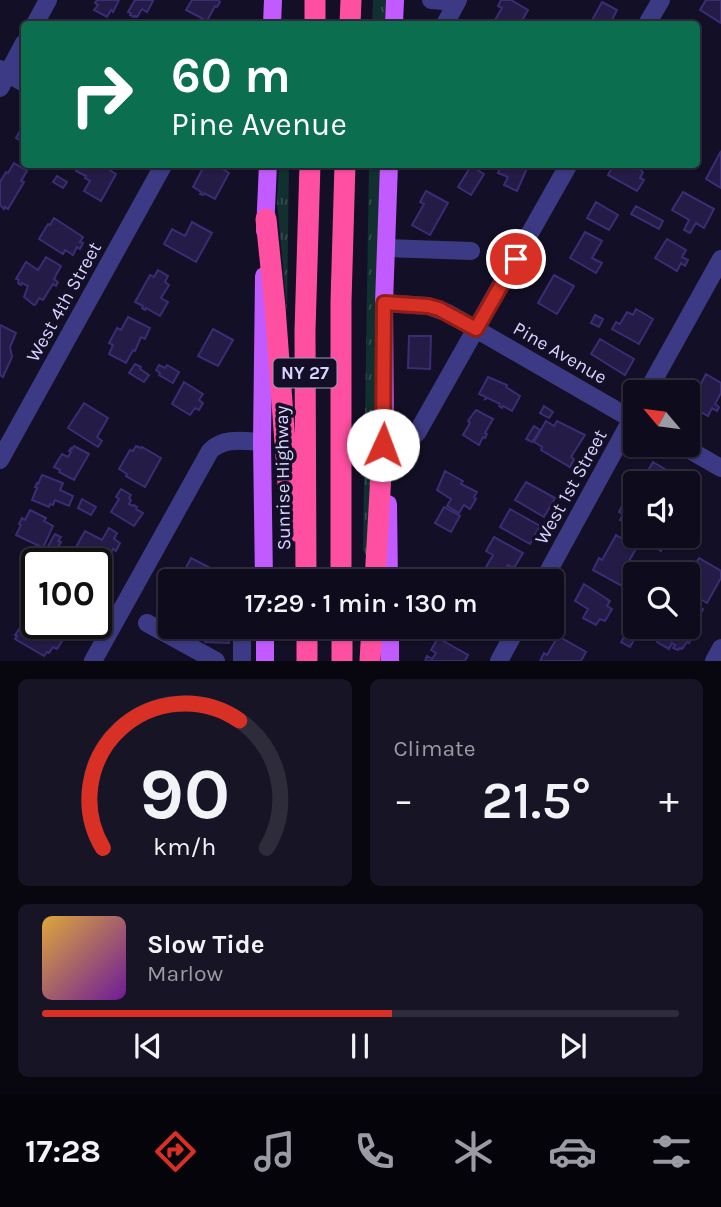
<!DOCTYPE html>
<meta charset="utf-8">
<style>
:root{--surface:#0e0b1c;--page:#171425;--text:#f1f3f6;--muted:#9b9ba3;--line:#2e2b3b;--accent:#d93025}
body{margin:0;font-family:Karla,sans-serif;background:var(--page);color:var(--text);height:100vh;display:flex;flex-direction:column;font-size:26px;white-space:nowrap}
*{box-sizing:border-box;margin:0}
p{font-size:23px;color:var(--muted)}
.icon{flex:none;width:38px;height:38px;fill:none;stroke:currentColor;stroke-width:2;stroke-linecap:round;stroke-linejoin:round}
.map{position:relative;height:661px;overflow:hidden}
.panel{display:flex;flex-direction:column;gap:18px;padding:18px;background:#08060f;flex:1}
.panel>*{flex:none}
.hud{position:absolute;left:21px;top:21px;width:679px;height:147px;border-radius:7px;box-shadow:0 2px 5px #0004,0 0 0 2px var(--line);background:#0b6e4f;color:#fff;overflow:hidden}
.needle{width:46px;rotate:299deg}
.tools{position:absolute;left:623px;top:380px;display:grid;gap:14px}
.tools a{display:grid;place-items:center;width:77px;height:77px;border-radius:7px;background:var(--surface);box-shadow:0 2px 5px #0004,0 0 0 2px var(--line);font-size:35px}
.speed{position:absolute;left:21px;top:548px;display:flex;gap:14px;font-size:35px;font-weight:700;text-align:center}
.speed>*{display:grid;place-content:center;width:91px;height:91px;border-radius:50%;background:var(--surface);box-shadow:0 2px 5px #0004,0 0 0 2px var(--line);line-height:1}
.speed .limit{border:4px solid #111;border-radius:10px;background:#fff;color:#111}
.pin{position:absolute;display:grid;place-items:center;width:60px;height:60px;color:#fff;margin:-30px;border:4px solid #fff;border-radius:50%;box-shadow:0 2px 7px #0007}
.me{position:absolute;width:77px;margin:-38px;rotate:2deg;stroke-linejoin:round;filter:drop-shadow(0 0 5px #0008)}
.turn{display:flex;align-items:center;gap:24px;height:147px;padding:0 35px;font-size:32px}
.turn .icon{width:91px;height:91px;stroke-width:2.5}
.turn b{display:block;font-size:49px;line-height:60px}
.big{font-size:52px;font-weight:600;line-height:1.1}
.panel .tile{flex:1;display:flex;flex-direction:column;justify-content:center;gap:10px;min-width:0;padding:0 24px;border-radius:10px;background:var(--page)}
.panel .dial{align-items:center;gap:0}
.dial svg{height:182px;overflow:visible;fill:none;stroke:var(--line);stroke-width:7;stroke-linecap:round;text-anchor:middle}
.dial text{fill:var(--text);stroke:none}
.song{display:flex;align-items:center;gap:21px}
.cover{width:84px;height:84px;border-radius:10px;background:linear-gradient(135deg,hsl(40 70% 55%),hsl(280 70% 35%))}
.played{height:7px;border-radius:4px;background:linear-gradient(90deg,var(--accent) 55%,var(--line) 55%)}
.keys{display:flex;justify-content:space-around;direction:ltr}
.heat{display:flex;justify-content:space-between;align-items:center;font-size:38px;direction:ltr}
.panel .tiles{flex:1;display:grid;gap:18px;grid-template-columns:1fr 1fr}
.tile:last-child{grid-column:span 2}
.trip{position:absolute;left:158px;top:569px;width:406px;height:70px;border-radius:7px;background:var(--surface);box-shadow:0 2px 5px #0004,0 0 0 2px var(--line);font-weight:600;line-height:70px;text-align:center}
.dock{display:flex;height:112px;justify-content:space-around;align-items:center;background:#06040b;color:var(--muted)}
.dock .icon{width:49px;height:49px}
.dock .current{color:var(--accent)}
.dock b{font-size:32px;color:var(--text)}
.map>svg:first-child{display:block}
</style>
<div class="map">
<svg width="721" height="661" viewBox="0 0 721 661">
<defs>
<pattern id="grass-tufts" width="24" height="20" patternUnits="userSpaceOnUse" patternTransform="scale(1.75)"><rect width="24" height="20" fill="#12302f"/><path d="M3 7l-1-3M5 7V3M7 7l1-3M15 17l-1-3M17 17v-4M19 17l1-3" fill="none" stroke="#344d4e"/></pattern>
</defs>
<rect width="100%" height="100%" fill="#130f26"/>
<!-- grass -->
<path fill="url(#grass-tufts)" d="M373,0h13l-1,24h-13z
M382,164l-5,320 -7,79 -7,-13 6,-385z
M279,165h10l-2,147 -10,-111z"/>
<!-- building -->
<path fill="#241b47" stroke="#3b2d73" stroke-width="2" d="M97,0h22l-6,12 -2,-2 -4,7 -13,-7 4,-5 -3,-2z
M135,0h16l2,1 -6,11 -5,-3 -5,8 -2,-1 -1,1 -4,-2 1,-2 -3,-1z
M192,0h26l2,2 -3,5 -2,-1 -8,15 -21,-11z
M501,0h10l17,10 -8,14h-17l-8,-4 7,-12 -4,-2z
M706,0h15v23l-21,-13z
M602,2l15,8 -7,14h-20z
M24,124v19l-8,-5z
M721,151v37l-15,-9z
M14,163l13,8 -6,10 3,1 -16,27 -3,-2 -1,2 -4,-4v-23l6,-10 2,1z
M80,164h20l16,10 -15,27 -17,-10 6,-10 -5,-3 1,-2 -10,-5z
M205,164h8l16,9 -14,26 -11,-6 -1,2 -3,-1 1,-2 -8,-5z
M502,164h27l-12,27 -13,-6 4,-8 -10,-4z
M614,164h18l11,8 -3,6 4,2 -7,11 -29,-16z
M471,166l13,8 -13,21 -13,-8z
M57,176l10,6 -4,6 -10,-6z
M426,191l22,12 -18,32 -18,-10 12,-21 -4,-2z
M683,192l31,17 -10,19 -8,-5 -6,10 -6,-3 5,-10 -17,-10z
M596,202l22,13 -9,15 -22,-12z
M636,206l27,15 -4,8 -28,-15z
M54,218l29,19 -3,5 3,1 -3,6 -3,-2 -4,8 -8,-5 -2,4 -24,-15 9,-15 2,1z
M192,222l20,11 -16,29 -32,-18 8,-15 13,7z
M585,232l17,9 -10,17 10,5 -6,10 -26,-15z
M667,239l19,11 -4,7 6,3 -3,6 -4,-3 -4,8 -22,-13z
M46,257l15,9 -7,13 4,3 -2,4 -3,-2 -10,16 -4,-2 -3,6 -2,1 -10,-8 4,-11 -6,-3 -1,2 -3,-2 1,-3 -3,-1 10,-17 12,8z
M158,270l10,6 -3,6 4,3 -8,13 7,4 -8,14 -14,-8 -1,2 -3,-2 1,-2 -8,-4 15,-27 4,2z
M554,275l20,11 -17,28 -19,-11z
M636,309l17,10 -14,25 -27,-15 4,-7 4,2 7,-12 6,3z
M595,315l8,4 -4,8 -8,-4z
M128,317l22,11 -5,11 -4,-2 -6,14 -2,-1 -7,13 -17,-9 4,-9 -4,-2 8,-15 4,2z
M0,325l16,8 -6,14 2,10 -9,20 -3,-2z
M213,329l20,11 -15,26 -20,-10z
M409,336h22l-1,33 -22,-1z
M600,339l34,20 -9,16 -34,-21z
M135,364l6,3 -1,2 9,6 -5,7 -15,-9z
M159,365l6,3 2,-3 12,7 -6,11 -14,-8 1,-2 -4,-3z
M706,374l15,9v10l-6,11 4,3 -2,4 -5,-3 -4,8 -19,-11 6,-11 -3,-2 2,-3 3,2z
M488,377l19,8 -1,2 14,9 -8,15 -9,-5 -1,2 -3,-2 1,-2 -12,-6 -3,1 1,-2 -7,-3z
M184,382l19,12 -4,6 4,3 -4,7 -4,-2 -5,7 -18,-11z
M84,403l24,15 -11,19 5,4 -4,6 -30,-19z
M544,406l9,6 -4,6 -9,-5z
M476,410l17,9 -8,14 2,1 -2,4 -2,-1 -4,8 -16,-10 7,-12 -2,-2z
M546,421l8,5 3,-5 28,14 -14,22 3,2 -4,8 -29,-17 1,-3 -8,-5z
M534,426l6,4 -8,12 -6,-3z
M74,446l15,8 -15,26 -15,-8 1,-2 -6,-3 8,-13 6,3 3,-5 -2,-1 2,-3 1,1z
M136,446l5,2 1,-1 19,11 -16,29 -19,-11 1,-2 -8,-5 11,-19 3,1z
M653,462l25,15 -3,6h-34z
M445,471l18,10 -2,3 16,8 -3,5 2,2 -6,10 -6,-4 -5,8 -12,-7 4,-7 -14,-9z
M42,475l21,8 -3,7 13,6 -4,10 -14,-6 -2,5 -3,-1 -1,3 -17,-7 5,-12 -2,-1 2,-4 1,1z
M526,482l29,16 -11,19 -29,-17z
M121,489l10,6 -2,3 2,2 -2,4 4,2 1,-1 3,2 -1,2 7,4 -9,13 -23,-14 8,-13 -3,-2z
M631,497l4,3v22l-3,4 -12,-6 3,-6 -4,-2 5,-10 3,2z
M82,499l14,8 -5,8 -13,-7z
M444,507l16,9 -9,16 -16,-9z
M510,509l30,17 -10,18 -30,-17z
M30,510l16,8 -2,3 9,5 -10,22 -27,-13 5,-10 -2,-1 3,-6 3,2z
M109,528l8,5 -3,6 6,4 -4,8 -3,-2 -9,17 -29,-17 10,-18 17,9z
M55,534l6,3 -3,4 3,1 -6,10 -8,-4z
M616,535l21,12 -15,26 6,3 -6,10 -29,-16 6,-12 3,2z
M643,536h26l-8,15 -21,-11z
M494,537l29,16 -9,15 -6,-3 -5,10 2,1 -3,5h-8l-12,-7 11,-19 -7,-4z
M191,558l35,18 -3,5h-44z
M699,558l22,13v7l-14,25 -19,-11v-16z
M584,584l26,17 -3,5 5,3 -7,12 -5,-2 -4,6 -13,-7 5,-9 -13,-8z
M690,601l13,8 -14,28 3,1 -3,5 -2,-1 -5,7 -2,-1 -2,2 -5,-2 2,-3 -3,-2 -3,6 -12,-7 9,-16 6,2 1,-2h15v-20z
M31,612l6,3v8h9l20,12 -9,14 -4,-2 -4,6 -2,-1 -3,4 -29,-17 2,-3 -2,-1z
M188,626h40l1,17 -24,-1v-5l-6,-4 -1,3 -8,-4 2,-3z
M625,635l9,5 -4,7 -9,-5z
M558,636l28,16 -5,9h-41l4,-8 3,2z
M438,638l30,17 -3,6h-40l2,-5 5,3 4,-6 -5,-3z"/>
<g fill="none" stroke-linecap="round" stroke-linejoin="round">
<!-- minor -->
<path stroke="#3d3a85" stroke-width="18" d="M431,0l25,2
M35,24l13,-24
M445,24l13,-24
M647,24l14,-24
M0,69l24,14
M0,88l24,-45
M386,248l85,3
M384,303l44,3 20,7 187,108
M647,392l74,-133
M417,433l152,-269
M679,444l42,24
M0,460l164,-296
M543,581l92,-168
M147,623l69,38
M242,626v35
M93,661l117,-210c13,-14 34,-10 52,-9
M499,661l19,-35
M714,661l7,-13"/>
<!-- major -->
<path stroke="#c25bff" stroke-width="18" d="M272,24l1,-24
M394,24l1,-24
M265,231l3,-67
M264,276l-2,166 2,139
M385,434l-1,-131 5,-139
M388,504l1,77
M265,626v35
M390,626v35"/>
<!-- highway -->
<path stroke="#ff4fa3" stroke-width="21" d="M315,24v-24
M350,24l1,-24
M266,219l9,88 13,177 7,47
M306,581l-1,-250 5,-167
M341,581v-279l4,-138
M375,581l9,-161
M307,626v35
M342,626v35
M370,661l2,-35"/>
</g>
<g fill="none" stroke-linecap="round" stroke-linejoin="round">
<defs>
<path id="route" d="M383,445l1,-142 44,3 11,3 37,20 40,-70"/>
</defs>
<!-- route casing -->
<use href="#route" stroke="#8d1f18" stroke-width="18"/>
<!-- route -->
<use href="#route" stroke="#d93025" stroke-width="12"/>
</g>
<g text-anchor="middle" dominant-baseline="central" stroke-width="7" stroke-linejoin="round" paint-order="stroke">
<!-- shield labels -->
<rect fill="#130f26" stroke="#9e99be" stroke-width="2" x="273.5" y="358.5" width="63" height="29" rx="5"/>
<g font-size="18" font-weight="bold" fill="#d9d4ff">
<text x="305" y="373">NY 27</text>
</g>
<!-- street labels -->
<g font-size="19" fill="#d9d4ff" stroke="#130f26">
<text transform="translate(64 302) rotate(-61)">West 4th Street</text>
<text transform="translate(560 353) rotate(30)">Pine Avenue</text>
<text transform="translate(283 478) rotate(-91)">Sunrise Highway</text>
<text transform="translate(571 487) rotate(-61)">West 1st Street</text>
</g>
</g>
</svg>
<div class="tools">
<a><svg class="needle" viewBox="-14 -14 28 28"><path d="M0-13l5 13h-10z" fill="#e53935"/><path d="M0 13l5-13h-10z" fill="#9b9ba3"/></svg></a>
<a><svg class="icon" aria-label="sound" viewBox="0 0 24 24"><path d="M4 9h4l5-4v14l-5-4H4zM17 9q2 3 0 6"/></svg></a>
<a><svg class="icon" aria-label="search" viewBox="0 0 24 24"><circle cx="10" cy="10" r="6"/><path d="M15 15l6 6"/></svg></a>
</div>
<div class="speed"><div class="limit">100</div></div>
<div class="pin" style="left:516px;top:259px;background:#d93025"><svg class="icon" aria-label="arrive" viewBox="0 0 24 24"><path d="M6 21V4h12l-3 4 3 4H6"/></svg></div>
<svg class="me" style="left:383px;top:445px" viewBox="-20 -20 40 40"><circle r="19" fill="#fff"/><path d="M0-13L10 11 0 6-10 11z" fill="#d93025"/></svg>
<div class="trip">17:29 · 1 min · 130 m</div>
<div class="hud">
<div class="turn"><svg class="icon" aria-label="right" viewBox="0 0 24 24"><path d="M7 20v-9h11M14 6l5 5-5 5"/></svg><div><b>60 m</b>Pine Avenue</div></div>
</div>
</div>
<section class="panel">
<div class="tiles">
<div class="tile dial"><svg viewBox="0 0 100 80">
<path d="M14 69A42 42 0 1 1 86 69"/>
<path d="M14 69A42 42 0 0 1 74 13" stroke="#d93025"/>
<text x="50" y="56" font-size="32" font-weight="700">90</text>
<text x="50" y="72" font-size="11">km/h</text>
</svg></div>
<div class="tile"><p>Climate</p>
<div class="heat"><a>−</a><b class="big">21.5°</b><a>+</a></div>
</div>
<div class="tile">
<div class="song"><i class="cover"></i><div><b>Slow Tide</b><p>Marlow</p></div></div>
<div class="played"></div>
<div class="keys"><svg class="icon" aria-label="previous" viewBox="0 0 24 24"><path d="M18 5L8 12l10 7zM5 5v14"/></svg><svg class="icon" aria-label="pause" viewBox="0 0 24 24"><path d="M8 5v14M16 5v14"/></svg><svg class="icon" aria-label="next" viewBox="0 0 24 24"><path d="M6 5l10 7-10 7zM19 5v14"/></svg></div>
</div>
</div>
</section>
<nav class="dock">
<b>17:28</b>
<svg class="icon current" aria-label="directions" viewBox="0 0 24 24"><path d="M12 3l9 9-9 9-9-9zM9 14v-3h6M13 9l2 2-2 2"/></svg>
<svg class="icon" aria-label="music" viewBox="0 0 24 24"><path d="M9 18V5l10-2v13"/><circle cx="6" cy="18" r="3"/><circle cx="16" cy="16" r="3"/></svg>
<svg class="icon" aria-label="phone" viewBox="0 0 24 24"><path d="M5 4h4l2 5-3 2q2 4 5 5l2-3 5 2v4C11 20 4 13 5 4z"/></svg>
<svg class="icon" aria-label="climate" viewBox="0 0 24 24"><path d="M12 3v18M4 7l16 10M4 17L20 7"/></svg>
<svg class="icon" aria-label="car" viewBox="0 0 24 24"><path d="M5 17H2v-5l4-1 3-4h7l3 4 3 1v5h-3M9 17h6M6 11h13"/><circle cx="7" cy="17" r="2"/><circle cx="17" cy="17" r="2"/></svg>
<svg class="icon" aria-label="filters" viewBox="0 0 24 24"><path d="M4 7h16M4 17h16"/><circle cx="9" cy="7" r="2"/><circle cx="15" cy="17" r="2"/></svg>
</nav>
